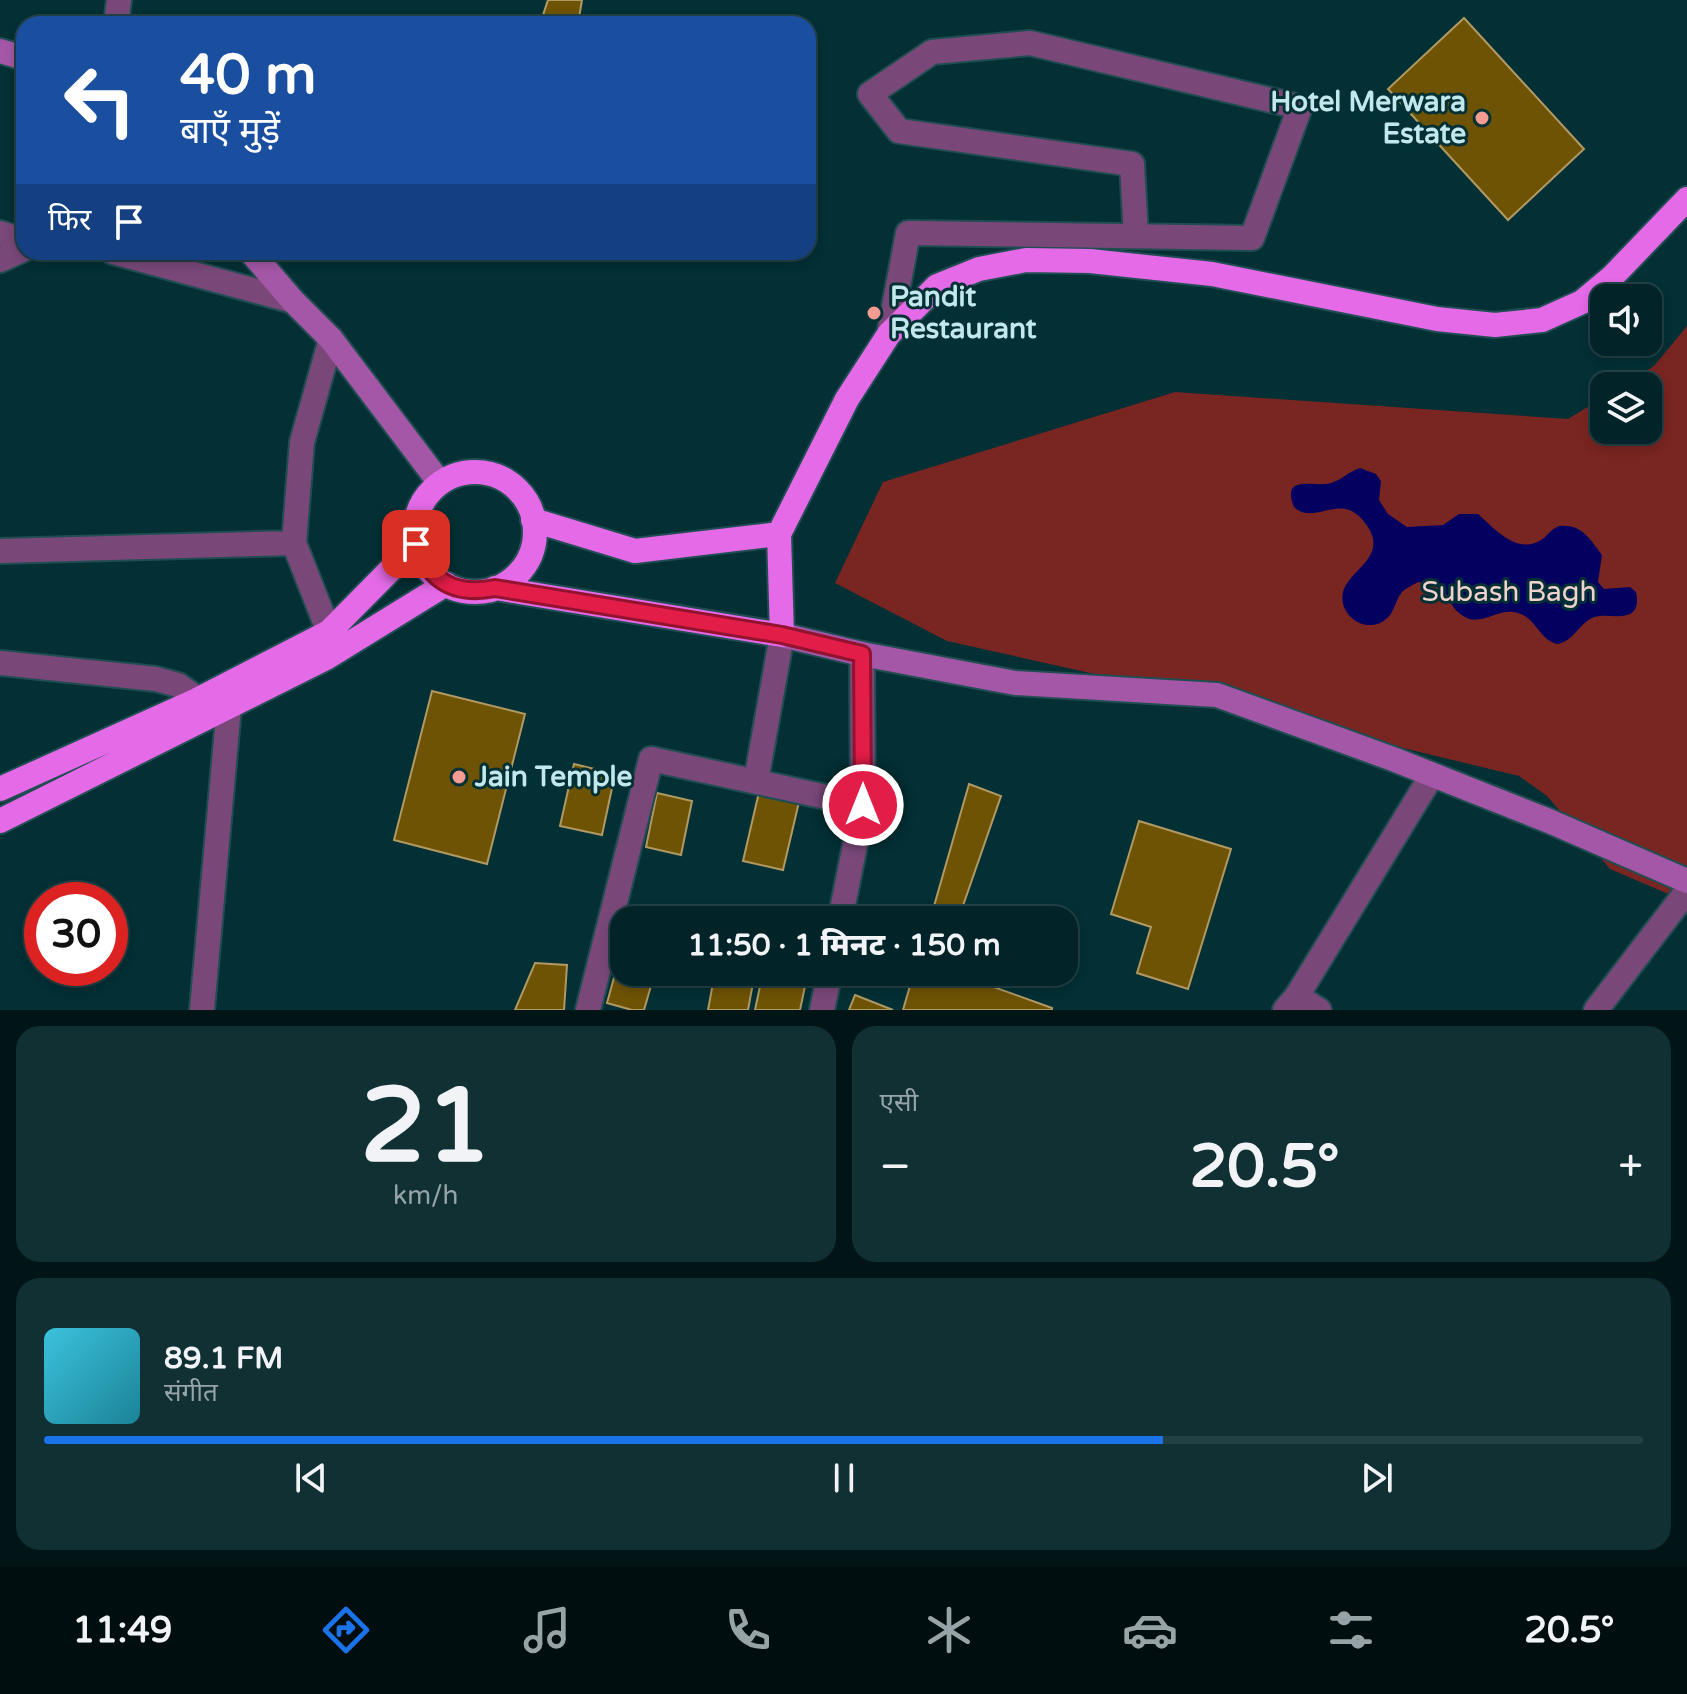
<!DOCTYPE html>
<html lang="hi">
<meta charset="utf-8">
<style>
:root{--surface:#022428;--page:#103034;--text:#f1f3f6;--muted:#96a4a8;--line:#234145;--accent:#1a73e8}
body{margin:0;font-family:"Varela Round","Noto Sans Devanagari",sans-serif;background:var(--page);color:var(--text);height:100vh;display:flex;flex-direction:column;font-size:30px;white-space:nowrap}
*{box-sizing:border-box;margin:0}
p{font-size:26px;color:var(--muted)}
.icon{flex:none;width:44px;height:44px;fill:none;stroke:currentColor;stroke-width:2;stroke-linecap:round;stroke-linejoin:round}
.map{position:relative;height:1010px;overflow:hidden}
.panel{display:flex;flex-direction:column;gap:16px;padding:16px;background:#011416;flex:1}
.panel>*{flex:none}
.top-card{position:absolute;left:16px;top:16px;width:800px;height:244px;border-radius:24px;box-shadow:0 4px 12px #0003,0 0 0 2px var(--line);background:#1a4fa0;color:#fff;overflow:hidden}
.buttons{position:absolute;left:1590px;top:284px;display:grid;gap:16px}
.buttons a{display:grid;place-items:center;width:72px;height:72px;border-radius:16px;background:var(--surface);box-shadow:0 4px 12px #0003,0 0 0 2px var(--line);font-size:40px}
.speed{position:absolute;left:24px;top:882px;display:flex;gap:16px;font-size:40px;font-weight:700;text-align:center}
.speed>*{display:grid;place-content:center;width:104px;height:104px;border-radius:50%;background:var(--surface);box-shadow:0 4px 12px #0003,0 0 0 2px var(--line);line-height:1}
.speed .limit{border:12px solid #d22;background:#fff;color:#111}
.pin{position:absolute;display:grid;place-items:center;width:68px;height:68px;color:#fff;margin:-34px;border-radius:16px;box-shadow:0 4px 12px #0006}
.me{position:absolute;width:88px;margin:-44px;rotate:0deg;stroke-linejoin:round;filter:drop-shadow(0 0 6px #0008)}
.turn{display:flex;align-items:center;gap:28px;height:168px;padding:0 32px;font-size:36px}
.turn .icon{width:104px;height:104px;stroke-width:2.5}
.turn b{display:block;font-size:56px;line-height:68px}
.then{display:flex;align-items:center;height:76px;padding:0 32px;background:#0003;gap:16px;font-size:30px}
.big{font-size:60px;font-weight:800;line-height:1.1}
.panel .tile{flex:1;display:flex;flex-direction:column;justify-content:center;gap:12px;min-width:0;padding:0 28px;border-radius:24px;background:var(--page)}
.panel .dial{align-items:center;gap:0}
.dial b{font-size:104px;line-height:1}
.song{display:flex;align-items:center;gap:24px}
.cover{width:96px;height:96px;border-radius:12px;background:linear-gradient(135deg,hsl(190 70% 55%),hsl(190 70% 35%))}
.played{height:8px;border-radius:4px;background:linear-gradient(90deg,var(--accent) 70%,var(--line) 70%)}
.keys{display:flex;justify-content:space-around;direction:ltr}
.heat{display:flex;justify-content:space-between;align-items:center;font-size:44px;direction:ltr}
.panel .tiles{flex:1;display:grid;gap:16px;grid-template-columns:1fr 1fr}
.tile:last-child{grid-column:span 2}
.trip{position:absolute;left:610px;top:906px;width:468px;height:80px;border-radius:24px;background:var(--surface);box-shadow:0 4px 12px #0003,0 0 0 2px var(--line);font-weight:800;line-height:80px;text-align:center}
.tabs{display:flex;height:128px;justify-content:space-around;align-items:center;background:#010e10;color:var(--muted)}
.tabs .icon{width:56px;height:56px}
.tabs .active{color:var(--accent)}
.tabs b{font-size:36px;color:var(--text)}
.map>svg:first-child{display:block}
</style>
<div class="map">
<svg width="1687" height="1010" viewBox="0 0 1687 1010">
<rect width="100%" height="100%" fill="#023035"/>
<!-- green -->
<path fill="#792521" d="M1687,326v576l-77,-33 -63,-73 -28,-20 -402,-97 -170,-38 -112,-58 48,-101 292,-90 393,27 36,-22v33h44v-44h-26l32,-20z"/>
<!-- water -->
<path fill="#040060" d="M1360,468l16,6 5,7 -2,19 9,14 19,13 36,-2 16,-11h19c18,16 41,43 66,24 5,-5 8,-9 15,-12 23,-2 30,12 43,29l-4,27 6,7 26,-2 6,5c2,8 2,18 -6,22 -11,5 -26,-1 -38,4 -14,7 -19,24 -35,26 -19,-5 -22,-30 -44,-32 -17,-2 -33,14 -48,5 -24,-14 -6,-29 -47,-35 -5,3 -12,6 -16,10 -8,10 -7,23 -20,30 -20,11 -44,-9 -39,-30 6,-23 48,-36 22,-69 -24,-33 -50,4 -71,-16 -14,-34 22,-19 37,-24 11,-3 18,-12 29,-15z"/>
<!-- building -->
<path fill="#6e5305" stroke="#b19963" stroke-width="2" d="M548,0h34l-4,24h-38z
M1464,18l120,131 -76,71 -120,-131z
M432,691l93,23 -38,150 -93,-24z
M574,764l41,10 -13,61 -42,-9z
M969,784l32,12 -43,124h-28z
M759,792l40,10 -16,68 -40,-9z
M657,793l35,8 -11,54 -35,-8z
M1139,821l92,28 -43,140 -51,-16 14,-46 -40,-13z
M624,941v31h31l-11,38h-12l-25,-7z
M535,963l32,2 -3,45h-49z
M715,972h40l-7,38h-40z
M763,972h45l-8,38h-45z
M914,972h38l100,36v2h-149z
M855,995l38,15h-44z"/>
<g fill="none" stroke-linecap="round" stroke-linejoin="round">
<defs>
<path id="street" d="M116,24l3,-24
M0,233l24,8
M113,252l180,49
M0,260l24,-11
M889,334l19,-101 344,5 48,-131 -270,-64 -98,9 -62,42 29,37 233,33 4,72
M0,551l294,-8
M329,632l-35,-89 8,-101 29,-103
M0,663l156,16 22,6 20,14
M756,781l26,-146
M840,920l23,-115 -1,-151
M1297,996l22,14
M202,1010l27,-303
M588,1010l63,-251 212,46
M822,1010l8,-38
M1285,1010l12,-14 135,-221
M1596,1010l91,-119"/>
<path id="secondary" d="M0,51l24,7
M251,252l42,49 38,38 109,144
M782,635l80,19 153,29 202,12 176,64 156,62 138,60"/>
<path id="highway" d="M415 532a60 60 0 1 1 120 0a60 60 0 1 1-120 0Z
M533,520l102,31 144,-17
M495,588l287,47 -3,-101 68,-135 42,-65 48,-48 42,-17 47,-9 64,1 122,13 225,45 58,6 47,-5 40,-18 30,-25 75,-78
M0,789l195,-88 134,-69 87,-88
M0,821l326,-163 120,-74"/>
</defs>
<!-- street casing -->
<use href="#street" stroke="#214d52" stroke-width="28"/>
<!-- secondary casing -->
<use href="#secondary" stroke="#214d52" stroke-width="28"/>
<!-- highway casing -->
<use href="#highway" stroke="#214d52" stroke-width="28"/>
<!-- street -->
<use href="#street" stroke="#794879" stroke-width="24"/>
<!-- secondary -->
<use href="#secondary" stroke="#a457a6" stroke-width="24"/>
<!-- highway -->
<use href="#highway" stroke="#e46ae8" stroke-width="24"/>
</g>
<g fill="none" stroke-linecap="round" stroke-linejoin="round">
<defs>
<path id="route" d="M416,544c14,38 39,52 79,44l287,47 80,19 1,151"/>
</defs>
<!-- route casing -->
<use href="#route" stroke="#92132f" stroke-width="20"/>
<!-- route -->
<use href="#route" stroke="#e11d48" stroke-width="14"/>
</g>
<!-- markers -->
<g fill="#f59c92" stroke="#023035" stroke-width="3">
<circle cx="1482" cy="118" r="8"/>
<circle cx="874" cy="313" r="8"/>
<circle cx="459" cy="777" r="8"/>
</g>
<g text-anchor="middle" dominant-baseline="central" stroke-width="6" stroke-linejoin="round" paint-order="stroke">
<!-- poi labels -->
<g font-size="28" font-weight="bold" fill="#c2e7ec" stroke="#023035" text-anchor="start">
<text x="1466" y="102" text-anchor="end">Hotel Merwara<tspan x="1466" dy="32">Estate</tspan></text>
<text x="890" y="297">Pandit<tspan x="890" dy="32">Restaurant</tspan></text>
<text x="475" y="777">Jain Temple</text>
</g>
<!-- park labels -->
<g font-size="28" fill="#f2d2ce" stroke="#023035">
<text x="1509" y="592">Subash Bagh</text>
</g>
</g>
</svg>
<div class="buttons">
<a><svg class="icon" aria-label="sound" viewBox="0 0 24 24"><path d="M4 9h4l5-4v14l-5-4H4zM17 9q2 3 0 6"/></svg></a>
<a><svg class="icon" aria-label="layers" viewBox="0 0 24 24"><path d="M12 4l9 5-9 5-9-5zM3 14l9 5 9-5"/></svg></a>
</div>
<div class="speed"><div class="limit">30</div></div>
<div class="pin" style="left:416px;top:544px;background:#d93025"><svg class="icon" aria-label="arrive" viewBox="0 0 24 24"><path d="M6 21V4h12l-3 4 3 4H6"/></svg></div>
<svg class="me" style="left:863px;top:805px" viewBox="-20 -20 40 40"><circle r="17" fill="#e11d48" stroke="#fff" stroke-width="3"/><path d="M0-11L8 9 0 5-8 9z" fill="#fff"/></svg>
<div class="trip">11:50 · 1 मिनट · 150 m</div>
<div class="top-card">
<div class="turn"><svg class="icon" aria-label="left" viewBox="0 0 24 24"><path d="M17 20v-9H6M10 6l-5 5 5 5"/></svg><div><b>40 m</b>बाएँ मुड़ें</div></div>
<div class="then">फिर<svg class="icon" aria-label="arrive" viewBox="0 0 24 24"><path d="M6 21V4h12l-3 4 3 4H6"/></svg></div>
</div>
</div>
<section class="panel">
<div class="tiles">
<div class="tile dial"><b>21</b><p>km/h</p></div>
<div class="tile"><p>एसी</p>
<div class="heat"><a>−</a><b class="big">20.5°</b><a>+</a></div>
</div>
<div class="tile">
<div class="song"><i class="cover"></i><div><b>89.1 FM</b><p>संगीत</p></div></div>
<div class="played"></div>
<div class="keys"><svg class="icon" aria-label="previous" viewBox="0 0 24 24"><path d="M18 5L8 12l10 7zM5 5v14"/></svg><svg class="icon" aria-label="pause" viewBox="0 0 24 24"><path d="M8 5v14M16 5v14"/></svg><svg class="icon" aria-label="next" viewBox="0 0 24 24"><path d="M6 5l10 7-10 7zM19 5v14"/></svg></div>
</div>
</div>
</section>
<nav class="tabs">
<b>11:49</b>
<svg class="icon active" aria-label="directions" viewBox="0 0 24 24"><path d="M12 3l9 9-9 9-9-9zM9 14v-3h6M13 9l2 2-2 2"/></svg>
<svg class="icon" aria-label="music" viewBox="0 0 24 24"><path d="M9 18V5l10-2v13"/><circle cx="6" cy="18" r="3"/><circle cx="16" cy="16" r="3"/></svg>
<svg class="icon" aria-label="phone" viewBox="0 0 24 24"><path d="M5 4h4l2 5-3 2q2 4 5 5l2-3 5 2v4C11 20 4 13 5 4z"/></svg>
<svg class="icon" aria-label="climate" viewBox="0 0 24 24"><path d="M12 3v18M4 7l16 10M4 17L20 7"/></svg>
<svg class="icon" aria-label="car" viewBox="0 0 24 24"><path d="M5 17H2v-5l4-1 3-4h7l3 4 3 1v5h-3M9 17h6M6 11h13"/><circle cx="7" cy="17" r="2"/><circle cx="17" cy="17" r="2"/></svg>
<svg class="icon" aria-label="filters" viewBox="0 0 24 24"><path d="M4 7h16M4 17h16"/><circle cx="9" cy="7" r="2"/><circle cx="15" cy="17" r="2"/></svg>
<b>20.5°</b>
</nav>
